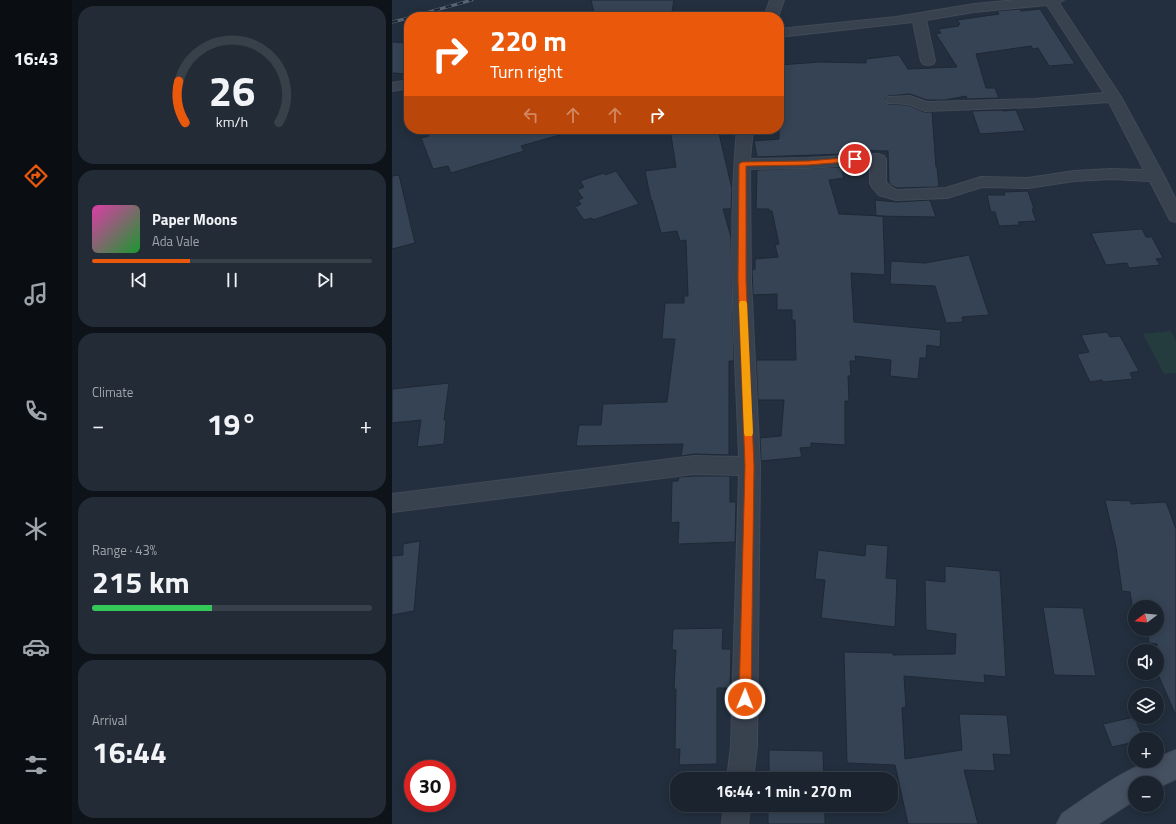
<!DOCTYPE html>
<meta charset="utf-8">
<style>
:root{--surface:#1a232e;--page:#232b36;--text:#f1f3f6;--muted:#9fa4aa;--line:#38404a;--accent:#ea580c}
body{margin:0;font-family:"Titillium Web",sans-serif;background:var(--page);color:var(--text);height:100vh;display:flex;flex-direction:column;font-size:15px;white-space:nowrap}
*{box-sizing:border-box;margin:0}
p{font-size:13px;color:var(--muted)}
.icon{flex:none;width:22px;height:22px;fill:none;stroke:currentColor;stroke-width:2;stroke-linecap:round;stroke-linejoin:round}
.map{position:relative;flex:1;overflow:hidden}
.side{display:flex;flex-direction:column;gap:6px;padding:6px;background:#0e1319;width:320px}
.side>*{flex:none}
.guide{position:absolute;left:12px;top:12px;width:380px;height:122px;border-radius:16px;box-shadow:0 2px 10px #0003,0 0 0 1px var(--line);background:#ea580c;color:#fff;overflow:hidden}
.needle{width:26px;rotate:254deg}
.fabs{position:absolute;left:736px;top:600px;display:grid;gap:8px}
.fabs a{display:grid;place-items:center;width:36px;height:36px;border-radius:50%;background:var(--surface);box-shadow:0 2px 10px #0003,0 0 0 1px var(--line);font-size:20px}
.speed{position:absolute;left:12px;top:760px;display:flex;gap:8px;font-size:20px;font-weight:700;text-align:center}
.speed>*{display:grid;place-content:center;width:52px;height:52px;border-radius:50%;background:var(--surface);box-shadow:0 2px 10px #0003,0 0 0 1px var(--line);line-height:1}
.speed .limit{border:6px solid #d22;background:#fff;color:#111}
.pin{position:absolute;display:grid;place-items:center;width:34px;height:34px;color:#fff;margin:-17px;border:2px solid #fff;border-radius:50%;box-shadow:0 1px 4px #0007}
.me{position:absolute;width:44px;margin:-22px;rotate:1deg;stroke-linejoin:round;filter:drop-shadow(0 0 3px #0008)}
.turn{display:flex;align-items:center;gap:14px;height:84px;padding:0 20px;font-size:18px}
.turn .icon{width:52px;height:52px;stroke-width:2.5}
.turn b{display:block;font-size:28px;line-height:34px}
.lanes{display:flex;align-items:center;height:38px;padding:0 20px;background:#0003;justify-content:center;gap:20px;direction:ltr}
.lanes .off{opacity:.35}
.big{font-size:30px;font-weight:700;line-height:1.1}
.side .card{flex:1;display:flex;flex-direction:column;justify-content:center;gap:6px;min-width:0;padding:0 14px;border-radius:16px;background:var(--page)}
.side .dial{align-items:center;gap:0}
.dial svg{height:104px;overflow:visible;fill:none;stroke:var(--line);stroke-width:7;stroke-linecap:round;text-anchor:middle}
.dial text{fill:var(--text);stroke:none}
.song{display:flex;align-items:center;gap:12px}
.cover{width:48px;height:48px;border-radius:6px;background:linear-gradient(135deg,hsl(320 70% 55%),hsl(130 70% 35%))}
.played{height:4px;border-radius:2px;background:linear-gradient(90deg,var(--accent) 35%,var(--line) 35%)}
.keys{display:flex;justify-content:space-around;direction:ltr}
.heat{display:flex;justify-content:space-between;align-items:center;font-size:22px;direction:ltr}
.charge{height:6px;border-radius:3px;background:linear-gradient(90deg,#34c759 43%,var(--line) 0)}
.trip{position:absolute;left:278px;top:772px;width:228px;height:40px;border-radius:16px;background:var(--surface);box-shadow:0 2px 10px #0003,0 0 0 1px var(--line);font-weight:700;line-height:40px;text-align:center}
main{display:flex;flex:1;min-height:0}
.menu{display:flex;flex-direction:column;width:72px;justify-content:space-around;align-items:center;background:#0a0e12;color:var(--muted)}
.menu .icon{width:28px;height:28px}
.menu .selected{color:var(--accent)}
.menu b{font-size:18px;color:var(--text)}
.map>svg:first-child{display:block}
</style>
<main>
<nav class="menu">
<b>16:43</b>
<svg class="icon selected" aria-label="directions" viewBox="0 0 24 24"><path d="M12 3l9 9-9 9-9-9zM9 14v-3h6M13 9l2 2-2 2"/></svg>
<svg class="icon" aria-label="music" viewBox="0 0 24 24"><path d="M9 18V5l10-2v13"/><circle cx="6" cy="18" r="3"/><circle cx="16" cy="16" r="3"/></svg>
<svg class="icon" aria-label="phone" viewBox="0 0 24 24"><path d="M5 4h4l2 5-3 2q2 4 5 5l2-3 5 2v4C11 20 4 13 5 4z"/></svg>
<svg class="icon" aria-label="climate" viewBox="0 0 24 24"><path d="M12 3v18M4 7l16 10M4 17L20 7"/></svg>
<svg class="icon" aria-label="car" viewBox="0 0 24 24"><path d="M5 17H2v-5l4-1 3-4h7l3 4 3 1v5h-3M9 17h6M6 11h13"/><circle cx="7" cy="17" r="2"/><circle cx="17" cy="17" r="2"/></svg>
<svg class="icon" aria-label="filters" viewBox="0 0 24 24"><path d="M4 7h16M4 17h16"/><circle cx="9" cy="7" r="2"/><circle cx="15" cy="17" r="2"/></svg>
</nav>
<section class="side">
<div class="card dial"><svg viewBox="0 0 100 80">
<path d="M14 69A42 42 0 1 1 86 69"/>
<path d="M14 69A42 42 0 0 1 9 37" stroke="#ea580c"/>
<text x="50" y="56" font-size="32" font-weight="700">26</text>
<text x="50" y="72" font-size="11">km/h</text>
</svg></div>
<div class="card">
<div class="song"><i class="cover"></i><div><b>Paper Moons</b><p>Ada Vale</p></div></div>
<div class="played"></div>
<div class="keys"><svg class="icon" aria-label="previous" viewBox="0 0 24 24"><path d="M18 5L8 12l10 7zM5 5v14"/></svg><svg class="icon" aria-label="pause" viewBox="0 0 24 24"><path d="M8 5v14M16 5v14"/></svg><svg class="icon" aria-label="next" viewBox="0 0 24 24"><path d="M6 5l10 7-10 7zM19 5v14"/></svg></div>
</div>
<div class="card"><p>Climate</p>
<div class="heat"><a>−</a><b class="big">19°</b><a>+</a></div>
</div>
<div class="card"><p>Range · 43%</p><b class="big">215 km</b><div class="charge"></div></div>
<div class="card"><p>Arrival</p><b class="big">16:44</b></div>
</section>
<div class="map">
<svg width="784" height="824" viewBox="0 0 784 824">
<rect width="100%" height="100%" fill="#232f3e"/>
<!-- green -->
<path fill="#253c3f" d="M779,331l5,10v32l-12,1 -21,-40z"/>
<!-- building -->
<path fill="#354354" stroke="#1f2835" d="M199,0h83l-3,17h-76z
M628,9l1,2 19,-2 35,55 -26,2 -11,-18 -5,1 -2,-3 -55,8 10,34h9l4,10 -32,1 -1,-3 -21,4h-18l-17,-6 -22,2 -3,3 3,5 20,1 16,7h8l4,55h1l2,20 -42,1 -5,-2 -3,-3 -1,-32 -46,-1 2,4 -87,3 -3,-16 25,-2v-74l41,-3 46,1v-4l33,-4 9,14 49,-2 -21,-33 5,-1 -3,-4 21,-3 -1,-1 2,-1 -3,-4 42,-6 -2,-3z
M0,42l17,1v31l-17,-1z
M611,110v1l13,-1 9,21 -45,3 -8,-23z
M34,129h136l1,5 -42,12 3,5 -73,22 -3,-7 -15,3 -12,-31 8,-2z
M278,129h48l14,60 -1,20h-8l8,28 3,124h-5v94l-35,-1 -13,2 2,-12 -107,2 3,-21h22l2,-21 64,-2 8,-63h-13l3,-36h19v-7h4l-2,-56 -6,1 -3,-10 -16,2 -9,-33h-1l-6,-29 31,-4z
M449,167l3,11 -15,2 10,34 44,2 2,59 -34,-2 3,49 87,8 -1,17 -13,-2 -1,13h-6l-2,21 -28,-3 1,-16 -36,-4 1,5h-6l1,15h-3l1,25h-4v44l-34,-2v4l-11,1 2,9 -41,4 -1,-23 21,-2 3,-36h-26l-2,-40h40l-1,-40h-3v-10h-15v-16l-24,1 -1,-25 3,-1v-10l23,-2 -3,-12 4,-1 -7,-33h-3v-2h-13l1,-39z
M224,171l23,33 -46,16 -1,-2 -8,2 -9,-13 6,-3 -3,-4 5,-2 -6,-8 7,-3 -4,-6 24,-8 1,2z
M7,175l16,68 -23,6v-73z
M636,191l6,18h-2l4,12 -18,1 2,3 -21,1 -4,-14h-4l-4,-17h18l-1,-3z
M483,200l21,2 34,-2 6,17 -60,-1z
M750,229l4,8h6l11,21 -7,1 4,6 -31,3 -2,-5 -21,2 -15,-32z
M577,255l20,60 -27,2 1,5 -17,1 -11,-37 -45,-2 1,-23 34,2z
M715,332l3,5 10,-1 19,35 -9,2 3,6 -30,3 -1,-2 -12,2 -13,-28 12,-2 -8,-17z
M57,383l-5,37h2l-2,24 -27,3 4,-27 -29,3v-34z
M302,476h36v26h6l-1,40 -57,2 1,-22 -8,1 1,-42h6l1,-4z
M713,500l26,1v3l35,-2 10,27v187l-19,-44v-28l-8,-1 -2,-14h10v-22h-22l-1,10 -4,-25 -8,-1 -6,-44z
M28,541l-6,70 -22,4v-59l11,-1v-11z
M474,544l22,2 -2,32 11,1 -2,48 -74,-9 4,-38 -10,-1 3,-29 47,6z
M553,566l55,5 6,106 -22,-2 1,8 -81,-7 2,31 -4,1 3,51 57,-9 -3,-36 48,1 4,40 -18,-1 2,17 -31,-1 14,54h-70l-13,-59 -48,-2 -3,-111 49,1v2l62,-1 1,-20 -30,-4 -1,-50 20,2z
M651,607l40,1 13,68 -42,-1z
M331,628l-1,21h9l-1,39h-13v76l-38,1 1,-16h-5l1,-60h-2l2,-39h-4l1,-21z
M742,717l10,22h-9v3l-23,5 -9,-23z
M377,750l54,1 1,28h-55z
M376,805h57v19h-57z"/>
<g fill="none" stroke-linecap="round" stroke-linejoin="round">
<defs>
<path id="street" d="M378,0h14l-6,17h-14z
M624,0h48l-5,3 62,94 43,79 12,24v22l-6,-2 -20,-39 -39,-2 -37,2 -46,7 -46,-1 -35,11 -51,2 -17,-5 -7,-8 -2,-4v-19l-62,4 -58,1 1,111 9,186 -3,280 -4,33h-26l4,-33 8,-271 -45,-1 -302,38v-18l302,-38 45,1c-4,-109 -12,-219 -2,-328h16l-3,30 58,-1 70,-4 6,2 2,3v23l5,5 6,3 49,-2 35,-11 47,1 46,-7 37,-2 33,1 -35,-68 -74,5 -110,4 -17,-7 -20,-1 -2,-3 2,-3 22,-1 17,6 108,-3 69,-6 -57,-88 -73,7 -48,8 9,41 -2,3 -5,1 -5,-1 -2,-3 -8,-39 -134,15v-8l117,-12 78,-13z
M17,80v8l-17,3v-8z
M332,805h26l-2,19h-26z"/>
<path id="secondary" d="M784,750v29l-19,9v-5h-22v17l-37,24h-41l5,-10c20,-14 73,-53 95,-53v-3z"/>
</defs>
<!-- street casing -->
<use href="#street" stroke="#414a57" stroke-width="2"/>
<!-- secondary casing -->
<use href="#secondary" stroke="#414a57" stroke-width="2"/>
<!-- street -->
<use href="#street" fill="#38414e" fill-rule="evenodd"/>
<!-- secondary -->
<use href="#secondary" fill="#455061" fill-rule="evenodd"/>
<defs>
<path id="rail" d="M19,17l61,-17
M0,22l17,-4"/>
</defs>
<!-- rail casing -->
<use href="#rail" stroke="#596575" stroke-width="3"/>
<!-- rail -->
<use href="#rail" stroke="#1d2633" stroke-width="2" stroke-dasharray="6" stroke-linecap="butt"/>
</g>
<!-- route -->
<path fill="#ea580c" stroke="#983908" d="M463,157l3,1v3l-50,4 -62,1v114l8,186 -3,233 -2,4 -4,2 -4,-2 -2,-4 6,-233 -7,-186 1,-116 3,-2 66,-1z"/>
<!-- slow -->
<path fill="#f59e0b" d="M348,301h6l1,3 6,129 -1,3h-7l-1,-3 -5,-129z"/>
</svg>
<div class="fabs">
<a><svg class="needle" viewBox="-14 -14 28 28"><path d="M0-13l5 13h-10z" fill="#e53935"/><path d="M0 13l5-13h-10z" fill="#9fa4aa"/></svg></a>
<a><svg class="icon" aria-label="sound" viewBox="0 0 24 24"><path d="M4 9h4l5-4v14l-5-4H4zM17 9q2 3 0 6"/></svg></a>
<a><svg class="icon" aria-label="layers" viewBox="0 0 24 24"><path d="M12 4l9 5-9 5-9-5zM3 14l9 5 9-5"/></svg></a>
<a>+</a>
<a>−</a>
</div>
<div class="speed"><div class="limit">30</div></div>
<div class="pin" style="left:463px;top:159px;background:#d93025"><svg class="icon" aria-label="arrive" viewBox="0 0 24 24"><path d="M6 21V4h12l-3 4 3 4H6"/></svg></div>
<svg class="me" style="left:353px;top:699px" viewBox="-20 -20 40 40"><circle r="17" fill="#ea580c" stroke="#fff" stroke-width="3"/><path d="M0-11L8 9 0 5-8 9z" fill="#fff"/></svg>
<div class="trip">16:44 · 1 min · 270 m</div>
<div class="guide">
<div class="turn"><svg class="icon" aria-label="right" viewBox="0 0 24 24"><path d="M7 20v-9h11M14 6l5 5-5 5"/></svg><div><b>220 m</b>Turn right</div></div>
<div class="lanes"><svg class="icon off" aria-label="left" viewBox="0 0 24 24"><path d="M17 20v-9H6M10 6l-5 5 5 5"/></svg><svg class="icon off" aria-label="ahead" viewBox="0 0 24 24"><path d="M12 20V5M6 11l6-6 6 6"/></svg><svg class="icon off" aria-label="ahead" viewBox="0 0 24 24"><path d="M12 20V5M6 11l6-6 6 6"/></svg><svg class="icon" aria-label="right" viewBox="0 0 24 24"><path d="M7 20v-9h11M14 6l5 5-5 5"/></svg></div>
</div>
</div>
</main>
